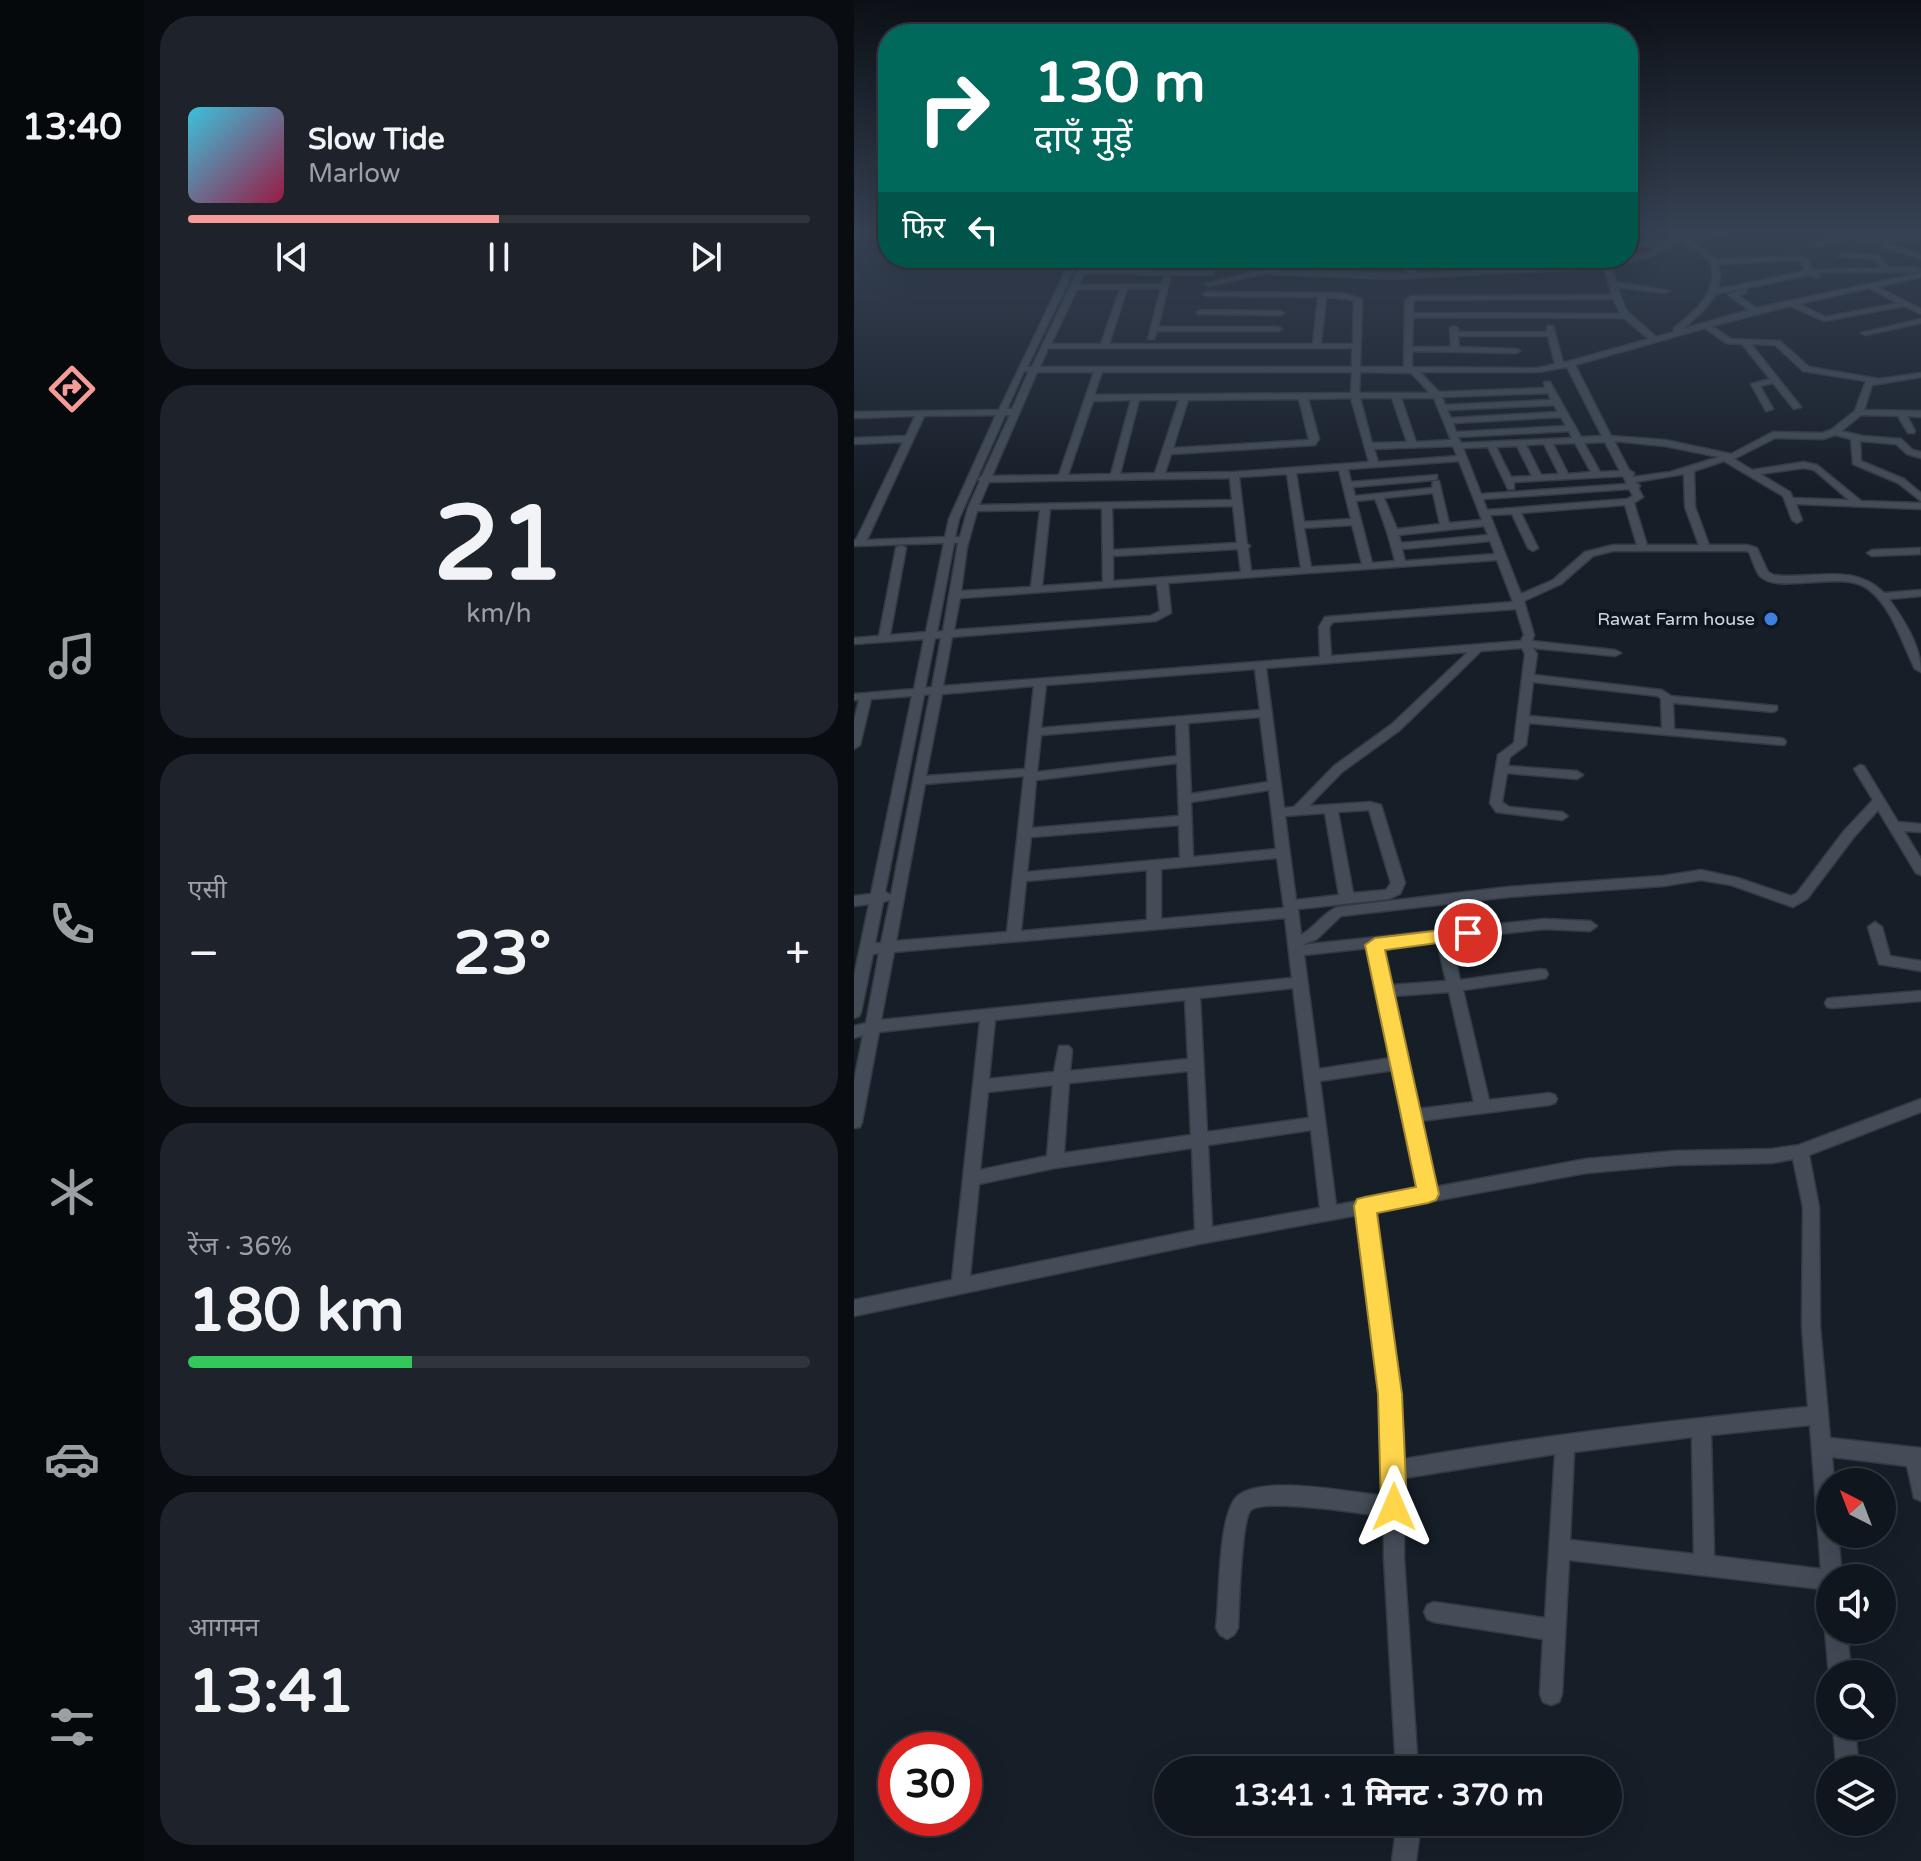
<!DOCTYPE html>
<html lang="hi">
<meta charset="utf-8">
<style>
:root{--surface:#10161e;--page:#1e232b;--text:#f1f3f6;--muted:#9c9fa4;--line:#30353c;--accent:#f59b98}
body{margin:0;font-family:"Varela Round","Noto Sans Devanagari",sans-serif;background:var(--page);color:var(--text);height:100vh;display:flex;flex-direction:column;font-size:30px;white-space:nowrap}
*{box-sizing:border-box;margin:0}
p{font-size:26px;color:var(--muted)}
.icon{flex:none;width:44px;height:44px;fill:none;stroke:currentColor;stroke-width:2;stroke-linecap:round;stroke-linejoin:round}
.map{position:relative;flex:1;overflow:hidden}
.side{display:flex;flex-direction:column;gap:16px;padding:16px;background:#090c10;width:710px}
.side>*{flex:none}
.hud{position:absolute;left:24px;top:24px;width:760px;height:244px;border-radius:32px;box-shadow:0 8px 32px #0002,0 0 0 2px var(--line);background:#00695c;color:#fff;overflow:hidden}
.needle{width:52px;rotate:318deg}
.tools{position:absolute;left:962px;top:1468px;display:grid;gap:16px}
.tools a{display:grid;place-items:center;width:80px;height:80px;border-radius:50%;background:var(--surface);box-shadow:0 8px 32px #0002,0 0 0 2px var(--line);font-size:40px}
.speed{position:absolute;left:24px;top:1732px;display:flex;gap:16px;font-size:40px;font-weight:700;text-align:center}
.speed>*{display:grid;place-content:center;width:104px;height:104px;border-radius:50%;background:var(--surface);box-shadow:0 8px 32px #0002,0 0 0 2px var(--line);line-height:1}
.speed .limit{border:12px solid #d22;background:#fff;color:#111}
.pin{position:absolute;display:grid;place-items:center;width:68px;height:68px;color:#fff;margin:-34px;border:4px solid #fff;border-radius:50%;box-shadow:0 2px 8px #0007}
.me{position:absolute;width:88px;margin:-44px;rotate:0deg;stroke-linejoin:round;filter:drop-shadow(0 0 6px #0008)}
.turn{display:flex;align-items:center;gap:28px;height:168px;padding:0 24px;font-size:36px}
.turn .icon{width:104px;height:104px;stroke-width:2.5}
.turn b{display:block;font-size:56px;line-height:68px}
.then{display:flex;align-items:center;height:76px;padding:0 24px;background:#0003;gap:16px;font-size:30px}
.big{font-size:60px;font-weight:700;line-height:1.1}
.side .widget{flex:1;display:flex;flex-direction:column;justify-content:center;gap:12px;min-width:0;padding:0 28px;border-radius:32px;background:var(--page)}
.side .dial{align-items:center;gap:0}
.dial b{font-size:104px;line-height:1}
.song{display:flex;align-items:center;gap:24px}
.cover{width:96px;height:96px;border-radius:12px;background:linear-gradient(135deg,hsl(190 70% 55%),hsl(340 70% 35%))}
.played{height:8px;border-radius:4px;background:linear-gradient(90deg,var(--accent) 50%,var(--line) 50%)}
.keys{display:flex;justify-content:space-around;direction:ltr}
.heat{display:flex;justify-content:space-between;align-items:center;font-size:44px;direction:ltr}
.charge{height:12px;border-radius:6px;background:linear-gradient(90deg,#34c759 36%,var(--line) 0)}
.trip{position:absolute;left:300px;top:1756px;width:468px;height:80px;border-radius:40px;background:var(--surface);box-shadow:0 8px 32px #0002,0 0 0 2px var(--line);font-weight:700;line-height:80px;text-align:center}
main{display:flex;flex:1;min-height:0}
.tabs{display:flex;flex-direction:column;width:144px;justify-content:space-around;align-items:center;background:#06090c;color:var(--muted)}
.tabs .icon{width:56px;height:56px}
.tabs .on{color:var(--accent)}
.tabs b{font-size:36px;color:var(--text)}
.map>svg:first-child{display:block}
</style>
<main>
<nav class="tabs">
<b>13:40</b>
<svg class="icon on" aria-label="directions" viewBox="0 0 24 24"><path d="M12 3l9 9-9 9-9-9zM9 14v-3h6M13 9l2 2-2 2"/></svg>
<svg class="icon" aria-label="music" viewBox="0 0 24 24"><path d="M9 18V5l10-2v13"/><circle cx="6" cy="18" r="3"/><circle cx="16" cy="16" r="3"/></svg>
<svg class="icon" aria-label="phone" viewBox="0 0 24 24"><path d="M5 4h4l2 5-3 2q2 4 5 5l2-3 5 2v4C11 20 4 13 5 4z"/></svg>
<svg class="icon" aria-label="climate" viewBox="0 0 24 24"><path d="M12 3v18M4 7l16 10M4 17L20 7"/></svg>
<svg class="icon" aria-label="car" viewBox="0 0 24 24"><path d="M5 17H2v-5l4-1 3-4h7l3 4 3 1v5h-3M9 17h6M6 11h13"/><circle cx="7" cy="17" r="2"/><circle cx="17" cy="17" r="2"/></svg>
<svg class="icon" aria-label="filters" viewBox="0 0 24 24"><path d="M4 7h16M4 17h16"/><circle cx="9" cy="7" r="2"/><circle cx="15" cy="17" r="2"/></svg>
</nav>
<section class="side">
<div class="widget">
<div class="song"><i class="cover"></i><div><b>Slow Tide</b><p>Marlow</p></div></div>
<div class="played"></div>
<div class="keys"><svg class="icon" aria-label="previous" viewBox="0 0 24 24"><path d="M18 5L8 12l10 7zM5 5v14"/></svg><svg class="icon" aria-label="pause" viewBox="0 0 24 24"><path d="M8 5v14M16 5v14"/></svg><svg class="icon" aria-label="next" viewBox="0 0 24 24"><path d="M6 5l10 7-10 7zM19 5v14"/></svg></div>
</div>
<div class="widget dial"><b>21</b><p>km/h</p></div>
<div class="widget"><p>एसी</p>
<div class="heat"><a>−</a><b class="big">23°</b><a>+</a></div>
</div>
<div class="widget"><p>रेंज · 36%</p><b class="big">180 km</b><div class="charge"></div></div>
<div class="widget"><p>आगमन</p><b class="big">13:41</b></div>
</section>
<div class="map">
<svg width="1067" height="1861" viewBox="0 0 1067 1861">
<rect width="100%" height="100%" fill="#161e28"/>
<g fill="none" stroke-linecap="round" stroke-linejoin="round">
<defs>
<path id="street" d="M818,233h8l3,3 42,-3 -3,2 -35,4 16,10 13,11 81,-4 11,3 4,11 70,-2 -7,-9 -36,-2 3,-4 35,2 12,13h28l4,2 -4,2h-96l-5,1 4,3 -4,2 -7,-3 -93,19 -12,16 -21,19 66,-19 -21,-15 18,-6v4l-8,2 18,13 165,-35v4l-44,10 44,22v5l-17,-8 -80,15 -34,-15 -78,20 19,13 49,2 29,26 70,12 42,-6v4l-49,8 -8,25 57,1v6l-14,-1 8,15 -1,2h-6l-10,-17 -37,-1 -20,16 22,5 38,3 12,11 8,2v6l-14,-4 -11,-10 -36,-3 1,20 43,18 17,14v8l-23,-18 -45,-19 -2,-25 -16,-4 -12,4 -48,-1 -41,21 18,11 52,-8 13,3 44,36 60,2v6l-125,-5 6,16 -5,3 -5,-3 -9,-24 -59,-35 -30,10 1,36 14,38h38l10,3 11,24 6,3c38,5 80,-13 110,18l37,-3v6l-32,3c15,21 32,47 32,73l-6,-3c-13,-26 -23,-62 -47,-80 -27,-20 -92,7 -109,-14 -4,-6 -7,-16 -10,-23l-3,-1h-133l-20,5 -32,28 -37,17 10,34 -2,6 83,9 6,3 -6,3 -82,-8 4,6 -3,21 128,15 9,6 106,10v4l-4,2 -100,-9 1,26 106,9 4,1 2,3 -2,3 -255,-22 -3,22 -16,12 -2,9 69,5 6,4 -6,4 -70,-6 -5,29 7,5 53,5 6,4 -6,4 -66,-8 -6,-9 8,-48 16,-12 11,-89 -3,-6 -41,3 -81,79 -58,42 -33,34 61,-4 11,3 24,78 -5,11 -11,5 -91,10 3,26c15,-8 21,-22 37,-28l170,-20 155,-11 38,-6 37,8 53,18 6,-3 47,-62 29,-31 -19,-31 6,-4 4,1 34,56 23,2v8l-17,-1 17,28v16l-5,-2 -38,-63 -24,27 -47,62 -14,8 -62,-22 -30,-5 -38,6 -155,11 -167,19 -24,23 -15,6 242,-26 46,2 7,5 -7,5 -46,-2 -93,10 9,41 81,-11 5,1 2,4 -2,4 -5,1 -78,11 26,110 60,-7 6,2 2,4 -2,4 -6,2 -129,16 15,66 151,-28 89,-8 97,-2 27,-4 122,-46v13l-112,43 10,52 1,119 10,112 91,10v53l-7,-3 -7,-32 -75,-9 2,25h-4v52h8l4,44h-12v12l-261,-30 -7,134 -3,8 -8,3 -8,-3 -3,-8 3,-55 -109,-17 -7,-3 -3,-7 3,-7 7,-3 111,16 10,-164 -151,24v80l14,212h-22l-12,-212v-42c-21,-2 -123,-19 -134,-5 -9,13 -11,97 -12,117l-4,7 -7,4 -7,-4 -4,-7c4,-32 2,-103 18,-128 18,-28 119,-7 150,-4v-60l-26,-221 -154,28 -350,73v-16l98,-20 28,-259 -101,11 -17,90 -2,5 -6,1v-47l9,-46 -9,3v-12l12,-3 13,-70 -6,1 -12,58 -2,4 -5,2v-42l15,-72 -15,2v-10l17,-2 41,-198 -41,3 -11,46 -6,4v-28l5,-21h-5v-6l60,-5 10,-50 -70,5v-6l25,-2 17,-88 5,-3 5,3 -16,87 36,-3 18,-89 -90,3v-6h2l47,-98 -49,2v-6l52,-2 9,-20 -61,2v-6l145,-2 73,-152h8l-53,109h5l52,-109h8l-6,12 127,1v4h-3l-126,-1 -5,11 83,-1 2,-6h6l-12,49h120l4,2 -4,2h-121l-3,8h-6l13,-51 -34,1 -18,55h204l5,-47 -111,-1 -4,-2 4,-2 135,1 20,6 -2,68h44l1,-66 6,-5 201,-1 -8,-27 -212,11 -130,-5 -53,12 -4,-2 57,-14 148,4 -15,-16h8l15,16 56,-3 -5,-13h8l4,12 122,-6 -3,-6h8l2,5 33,-9 19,-9 -34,3v-4l41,-4 7,-4zM825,241l20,10 12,12c7,31 -15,47 -37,65v4l-18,5 -30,-27 -9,-23 48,6 4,-2 -53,-9 -5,-15 38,-9zM942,260l6,2 3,9 -87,18 2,-16 -2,-9zM1015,288l29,15 -73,14 -26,-13zM223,289h43l-19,55h-50zM472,297l28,3 -1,44h-32zM759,299l8,15 -208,-1v-11l3,-2zM559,317l211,1 25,21 -86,24 -10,-37h-6v6h-89v-4l-4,-2 -4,2 1,19h-39zM851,328l21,15 16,1 28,35 -19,5 15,27 7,-2 -13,-23 13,-3 21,26 7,-2 -50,-63 24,1 28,26 63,10 -11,30 -24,19 -9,3 -49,-1 -42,22 -66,-14 -54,-4 -36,-71zM604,336h90l7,28 -17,4 -126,-1v-16l104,2 4,-2 -4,-2 -57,-2zM194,348h304v19h-312zM713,367l35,69 -21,1 -31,-55h-6l1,6 -106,4 -19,-20h118zM170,371h5l-17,38h-5zM183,372h57l-35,103 -67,1zM248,372h250l-1,21 -257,2zM506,372l51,1 19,20h-71zM694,393l3,7 -106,5 -3,-8zM497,398l18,64 -135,10 -69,1 6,-19 144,-9 4,-6 -11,-40zM506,398h32l15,44 -35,1zM547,398h33l17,42 -35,2zM445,399l10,41 -136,8 15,-48zM277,400l-20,74 -43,1 25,-74zM285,400h40l-24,73 -35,1zM700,405l4,7 -107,6 -4,-8zM142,415l-47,104 -4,18 -78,3 57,-124zM151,415h5l-28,61 -4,3 2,2 -12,27 -8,29h-5l4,-18zM707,417l5,9 -110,6 -3,-9zM715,431l3,7 -111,5 -3,-6zM760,441l51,5 54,11 -49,15 -37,5 1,-4 -5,-3zM751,442l15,29 -20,1 -16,-29zM721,443l16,29 -23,2 -15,-30zM690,444l15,30 -18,1 -15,-30zM599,446l4,10 -79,6 -4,-13zM663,446l15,30 -21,1 -15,-30zM634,447l20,42h6v-7l109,-6 4,8 -146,10 -18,-46zM605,461l23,59 -33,3 -10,-42h-6l-1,7 -77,8 -2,-9 81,-7 3,-1v-4l-86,7 -3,-13zM950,468l10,2 35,30 -56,-2 -3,-6 -30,-18zM485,470l12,49 -47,3 -8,-49zM433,474l14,94 -50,3 -3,-23 2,-2 -3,-2 -8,-67zM830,474l1,33 14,38h-52l-13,-42 9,-6 -5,-9 2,-2 -5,-4zM376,478l2,22 -253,5 10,-23zM775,489l4,7 -6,3 -140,11 -4,-11zM579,493l7,31 -43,5 -13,-31zM521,499c9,22 15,41 20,62l-23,2 -16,-62zM771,505l12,40h-24l-28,7 -32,28 -32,14 -31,-79 22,-1 16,34 5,3 5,-3 -17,-35zM379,506l4,37 -124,7 -1,-42zM248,508l1,74 -61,4 8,-77zM186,510l-9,77 -70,4 6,-44 10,-36zM498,525l10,39 -51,3 -7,-39zM630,526l4,9 -87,8 -2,-8zM636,541l5,13 -90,7 -3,-12zM100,543h4l-15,88 -6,1zM384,549l3,23 -128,9v-25zM643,560l16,42 -188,15 -6,10 1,30 -377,29 9,-49 204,-16 15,-8 -3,-30zM303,584l3,27 -10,5 -196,14 6,-32zM662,609l8,26 -3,6 -190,15 -2,-29 4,-5zM81,638h6l-9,49 -7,1zM614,652l-76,72 -58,42 -40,41 -10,1 -18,-140zM401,669l5,41 -219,18 5,-43zM679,682l125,14 3,3 1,29 -133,-12zM180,686l-9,83 -99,7 16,-82zM76,694l-39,201 -6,-3 39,-197zM406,717l8,65 -77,12 -3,-71zM322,724l1,32 -140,16 4,-37zM323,763l2,53 -147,12 4,-48zM170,776l-17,156 -111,9 29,-157zM415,790l7,59 -83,8 -2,-55zM515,810l22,73 -5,7 -33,3 -15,-81zM471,813l14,82 -43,5 -11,-84zM325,825l1,33 -153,14 4,-35zM423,858l7,50 -123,11v-50zM293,870v50l-126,11 5,-50zM36,900l-9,43h-6l8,-41zM431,918l7,60 -411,42 13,-68zM583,941l9,40 -55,4 -9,-38zM515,948l7,43 15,67 -72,11 -15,-114zM439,988l16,130 -102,14 -7,-134zM595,992l25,110 -56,7 -25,-113zM331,1000l3,59 -118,12 2,-21 -3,-4h-10l-5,26 -65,7 6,-59zM540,1070l9,43 -2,3 3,5 15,69 -83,15 -16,-124zM334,1071l3,64 -127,18 5,-70zM199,1085l-6,71 -67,14 8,-78zM457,1130l9,78 -108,19 -4,-82zM338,1148l3,82 -225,46 9,-92 76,-16zM939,1159l10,48 -1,119 6,81c-135,13 -270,29 -404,52v-23l-30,-224 212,-39 89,-8 97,-2zM956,1425l11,144 -107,-13 -3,-121zM838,1437l2,117 -124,-14 4,-88z
M987,233h9l15,5 56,-3v4l-57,3 -13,-4 -34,8 -3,-2 30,-9z
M1030,243l37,12v4l-39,-13z
M358,258h105l-4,2 -100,2 -4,-2z
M495,258h9l7,6 -7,2z
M680,258h8l1,2 -4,2z
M347,310l79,1 4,2 -4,2 -82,-1 -1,-2z
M1067,319v4l-56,12 -4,-2z
M1066,548v6l-48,2 -5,-3 5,-3z
M1021,922l7,5 8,29 31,5v10l-42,-7 -11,-37z
M1067,991v10l-89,7 -5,-1 -2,-4 2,-4 5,-1z
M976,1622v8h17l4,44h-21v2l-1,-2 -4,-44z
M979,1726h22l3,36 -3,8h-16l-3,-8z
M543,1822h24l-5,39h-24z"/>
</defs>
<!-- street casing -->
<use href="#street" stroke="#353a41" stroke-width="3"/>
<!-- street -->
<use href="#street" fill="#434c57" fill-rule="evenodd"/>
</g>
<!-- sky -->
<linearGradient id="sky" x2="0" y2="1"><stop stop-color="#0c1016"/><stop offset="0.47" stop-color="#364153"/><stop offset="1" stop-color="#364153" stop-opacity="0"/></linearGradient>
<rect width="1067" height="493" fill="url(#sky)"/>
<!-- route -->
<path fill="#ffd54a" stroke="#a68a30" stroke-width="2" d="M614,927l6,2 3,4 -3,5 -89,12 54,244 -3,6 -8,3 -51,10 25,181 5,113 -4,9 -9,4 -9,-4 -4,-9 -3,-113 -24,-188 3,-7 8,-2 51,-10 -51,-242 10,-7z"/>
<!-- markers -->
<circle fill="#3f7fe0" stroke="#0d151e" stroke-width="3" cx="917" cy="619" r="8"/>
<g text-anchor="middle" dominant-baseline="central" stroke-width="8" stroke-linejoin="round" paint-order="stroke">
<!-- far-poi labels -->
<g font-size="18" fill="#d2d7de" stroke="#0d151e" text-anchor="end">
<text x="901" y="619">Rawat Farm house</text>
</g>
</g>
</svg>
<div class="tools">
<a><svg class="needle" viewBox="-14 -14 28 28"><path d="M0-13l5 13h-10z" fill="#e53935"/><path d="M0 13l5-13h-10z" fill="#9c9fa4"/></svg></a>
<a><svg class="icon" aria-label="sound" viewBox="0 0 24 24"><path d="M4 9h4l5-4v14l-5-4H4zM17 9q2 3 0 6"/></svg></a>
<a><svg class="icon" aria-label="search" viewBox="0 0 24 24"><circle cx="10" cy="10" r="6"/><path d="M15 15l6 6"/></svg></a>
<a><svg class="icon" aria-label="layers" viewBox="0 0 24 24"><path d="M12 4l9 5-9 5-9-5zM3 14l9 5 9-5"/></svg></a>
</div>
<div class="speed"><div class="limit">30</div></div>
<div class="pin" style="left:614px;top:933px;background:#d93025"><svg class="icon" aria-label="arrive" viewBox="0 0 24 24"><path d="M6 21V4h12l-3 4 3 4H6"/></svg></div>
<svg class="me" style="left:540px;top:1507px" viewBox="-20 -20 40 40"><path d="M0-17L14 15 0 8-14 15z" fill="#ffd54a" stroke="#fff" stroke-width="4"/></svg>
<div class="trip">13:41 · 1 मिनट · 370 m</div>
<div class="hud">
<div class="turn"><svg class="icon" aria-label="right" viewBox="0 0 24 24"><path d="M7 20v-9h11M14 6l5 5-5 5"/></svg><div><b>130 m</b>दाएँ मुड़ें</div></div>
<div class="then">फिर<svg class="icon" aria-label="left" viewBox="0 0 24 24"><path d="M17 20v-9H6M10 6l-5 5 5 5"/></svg></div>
</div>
</div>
</main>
